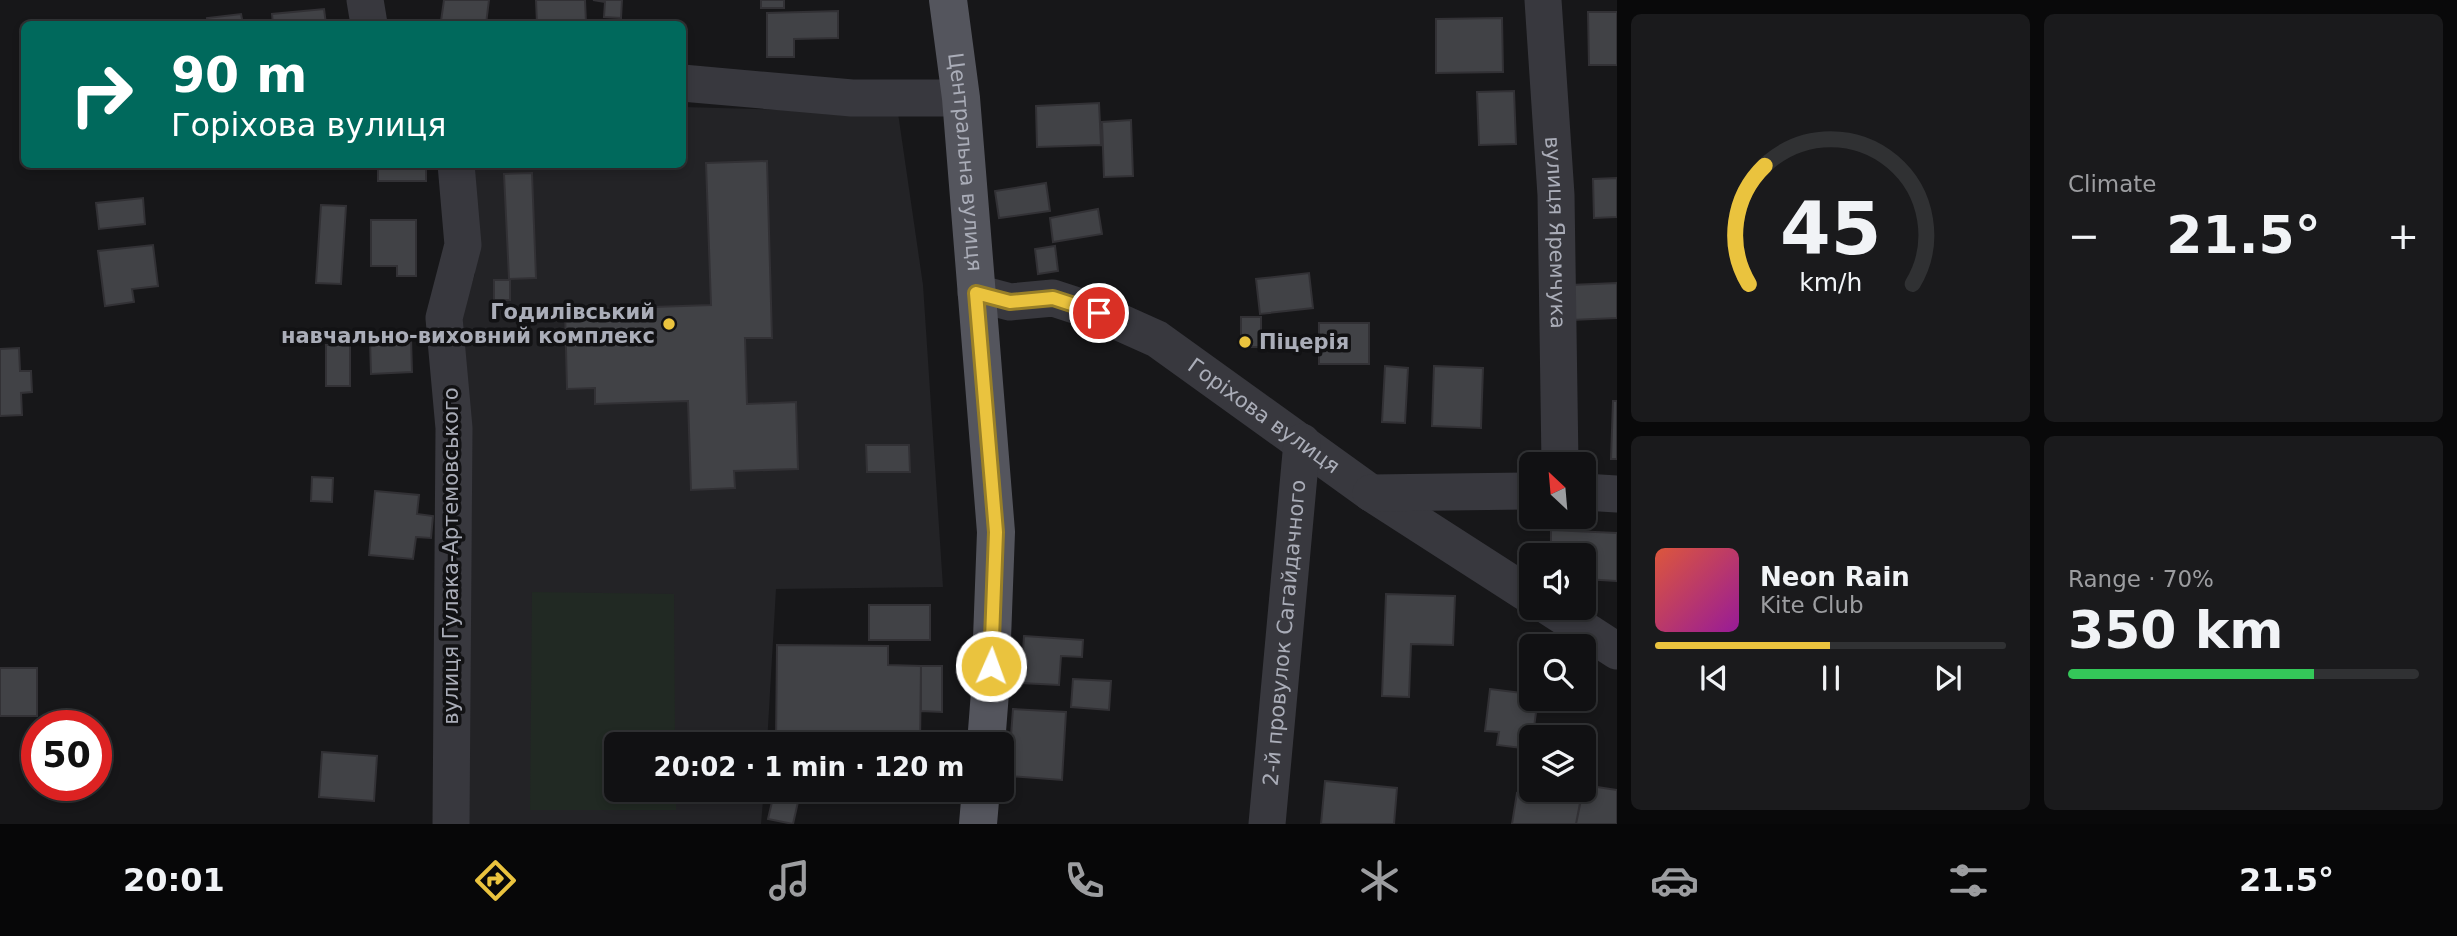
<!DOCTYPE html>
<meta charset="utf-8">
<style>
:root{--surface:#111113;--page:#1a1a1c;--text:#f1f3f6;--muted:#9c9da0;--line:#303133;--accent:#eac33e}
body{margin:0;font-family:"DejaVu Sans",sans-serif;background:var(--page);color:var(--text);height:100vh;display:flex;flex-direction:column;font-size:26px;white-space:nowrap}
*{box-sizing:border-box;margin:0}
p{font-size:23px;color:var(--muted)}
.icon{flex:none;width:38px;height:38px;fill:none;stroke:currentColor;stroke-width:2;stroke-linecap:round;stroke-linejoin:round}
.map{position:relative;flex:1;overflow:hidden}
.side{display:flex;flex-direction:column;gap:14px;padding:14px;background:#09090a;width:840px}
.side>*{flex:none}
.banner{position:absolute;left:21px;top:21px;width:665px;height:147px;border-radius:10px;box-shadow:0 4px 10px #0003,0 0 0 2px var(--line);background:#00695c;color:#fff;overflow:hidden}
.needle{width:46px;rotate:334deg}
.fabs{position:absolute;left:1519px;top:452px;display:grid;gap:14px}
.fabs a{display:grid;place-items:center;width:77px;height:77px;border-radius:10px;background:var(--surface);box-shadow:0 4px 10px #0003,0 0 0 2px var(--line);font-size:35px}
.speed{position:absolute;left:21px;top:710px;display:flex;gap:14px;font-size:35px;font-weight:700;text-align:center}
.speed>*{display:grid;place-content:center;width:91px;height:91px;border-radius:50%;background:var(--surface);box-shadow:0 4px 10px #0003,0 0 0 2px var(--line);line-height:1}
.speed .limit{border:10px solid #d22;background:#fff;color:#111}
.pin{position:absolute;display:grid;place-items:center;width:60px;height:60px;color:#fff;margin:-30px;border:4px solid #fff;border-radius:50%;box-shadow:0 2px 7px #0007}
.me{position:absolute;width:77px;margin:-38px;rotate:2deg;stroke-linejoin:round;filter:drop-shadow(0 0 5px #0008)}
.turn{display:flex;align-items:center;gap:24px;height:147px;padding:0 35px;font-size:32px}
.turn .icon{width:91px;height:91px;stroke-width:2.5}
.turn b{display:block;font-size:49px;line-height:60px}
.big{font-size:52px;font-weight:700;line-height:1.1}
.side .card{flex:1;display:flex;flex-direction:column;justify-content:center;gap:10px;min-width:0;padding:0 24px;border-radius:10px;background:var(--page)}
.side .dial{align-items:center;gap:0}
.dial svg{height:182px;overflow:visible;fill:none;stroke:var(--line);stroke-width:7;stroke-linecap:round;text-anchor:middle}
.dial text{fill:var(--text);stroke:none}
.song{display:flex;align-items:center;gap:21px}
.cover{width:84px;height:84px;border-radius:10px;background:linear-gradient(135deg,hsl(10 70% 55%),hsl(300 70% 35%))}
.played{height:7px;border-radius:4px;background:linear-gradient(90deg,var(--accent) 50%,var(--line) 50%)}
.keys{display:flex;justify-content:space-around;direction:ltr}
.heat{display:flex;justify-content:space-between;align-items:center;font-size:38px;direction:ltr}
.charge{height:10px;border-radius:5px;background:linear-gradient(90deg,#34c759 70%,var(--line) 0)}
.side .tiles{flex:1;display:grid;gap:14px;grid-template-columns:repeat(2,1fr)}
.trip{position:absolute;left:604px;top:732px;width:410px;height:70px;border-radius:10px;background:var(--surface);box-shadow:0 4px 10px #0003,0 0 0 2px var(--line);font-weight:700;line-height:70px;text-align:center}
.dock{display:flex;height:112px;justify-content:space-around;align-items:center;background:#070708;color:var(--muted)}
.dock .icon{width:49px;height:49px}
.dock .on{color:var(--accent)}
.dock b{font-size:32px;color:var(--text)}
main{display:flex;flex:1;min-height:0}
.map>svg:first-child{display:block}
</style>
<main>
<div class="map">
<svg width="1617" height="824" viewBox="0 0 1617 824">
<rect width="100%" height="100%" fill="#171719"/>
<!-- built -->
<path fill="#232326" d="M683,107l215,6 25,172 20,302 -167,2 -9,155h-151v45h148l-3,35h-298l9,-335 -14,-167 17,-48 -6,-109 213,-1z"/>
<!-- green -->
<path fill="#212923" d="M532,592l142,2 1,150h-59v45h60v21h-146z"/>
<!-- building -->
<path fill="#414246" stroke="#323135" stroke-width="2" d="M444,0h45l-3,24 -45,-3z
M536,0h49l1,23 -49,1z
M593,0h29l-1,18 -17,-1 1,-15z
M761,0h23v8h-23z
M324,9l2,15h-53l-1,-10z
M838,11v27l-44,1v18h-27v-44z
M1588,12h29v53h-28z
M241,14l2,10h-35l-1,-6z
M1502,18l1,54 -67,1v-54z
M1514,91l2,53 -37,1 -2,-53z
M1099,103l2,42 -64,2 -1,-41z
M1131,120l2,56 -29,1 -2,-55z
M767,161l5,177h-27l2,66 49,-2 2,67 -64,2 1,17 -44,2 -3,-89 -93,3v-16l-28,1 -2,-79 146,-5 -5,-142z
M378,164h48v17h-48z
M532,173l4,105 -27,1 -5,-105z
M1617,178v39l-23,1 -1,-39z
M1046,183l4,28 -51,7 -4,-27z
M143,198l2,26 -46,5 -3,-26z
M321,205l25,1 -5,78 -25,-1z
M1098,209l4,25 -49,8 -3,-24z
M371,220h45v56h-19v-10h-26z
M153,245l5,41 -26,3 2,13 -29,4 -7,-55z
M1055,246l3,25 -20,3 -3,-25z
M1309,273l4,35 -53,6 -4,-35z
M494,280h16v20h-16z
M1617,283v35l-46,2 -1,-35z
M1241,317h20v30h-20z
M1319,323h50v41h-50z
M411,338l1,34 -41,2 -1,-34z
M326,345h24v41h-24z
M19,348l1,23h11l1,21 -11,1 1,22 -22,1v-67z
M1385,366l23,2 -3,55 -23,-1z
M1434,366l49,2 -2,60 -49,-2z
M1613,401h4v58h-6z
M866,445h43l1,27h-43z
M312,477l21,1 -1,24 -21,-1z
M375,491l44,4 -2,19 16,2 -2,22 -15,-1 -3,22 -44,-4z
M1551,530l66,3v48l-33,-2v-24h-33z
M1386,594l69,2 -2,49 -42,-1 -2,53 -27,-1z
M869,605h61v35h-61z
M1024,636l59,4 -1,17 -21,-1 -2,29 -38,-2z
M777,645l111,1v19l33,1 -1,78h-144z
M921,666h21v46l-21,-1z
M0,668h37v48h-37z
M1073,679l38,2 -2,29 -38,-3z
M1490,689l41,5v4h7l-7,51 -34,-4 2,-13 -14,-1z
M1013,709l53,3 -4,68 -54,-4z
M322,752l55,4 -3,45 -55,-4z
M1325,781l72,7 -3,36h-73z
M1584,785l33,5v34h-41z
M775,789l25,4 -7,31 -25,-5z
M1517,793l63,10 -4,21h-64z"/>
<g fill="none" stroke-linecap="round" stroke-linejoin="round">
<!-- minor -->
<g stroke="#38383e" stroke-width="37">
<path d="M365,0l4,24"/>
<path id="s1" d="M1543,0l13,195 4,269"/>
<path d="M682,83l170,15h109"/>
<path id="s2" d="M976,293l34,9 43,-4 46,15 58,26 214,154 160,103"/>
<path d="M1584,492l33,2"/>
<path d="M1371,493l160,-2"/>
<path d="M1549,607l68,44"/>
<path d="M451,824l3,-396 -10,-110 19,-73 -7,-81"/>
<path id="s3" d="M1267,824l35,-382"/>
</g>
<!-- major -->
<g stroke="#54555d" stroke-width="38">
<path id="s4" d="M948,0l13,98 35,434 -6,160 -4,52"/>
<path d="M978,824l3,-35"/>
</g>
</g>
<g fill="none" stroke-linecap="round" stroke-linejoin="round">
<defs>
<path id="route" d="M991,666l5,-134 -20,-239 34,9 43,-4 46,15"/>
</defs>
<!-- route casing -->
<use href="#route" stroke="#987f28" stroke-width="18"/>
<!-- route -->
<use href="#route" stroke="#eac33e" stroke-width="12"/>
</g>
<!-- markers -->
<g fill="#eac33e" stroke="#121214" stroke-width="2.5">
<circle cx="669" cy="324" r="7"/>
<circle cx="1245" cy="342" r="7"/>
</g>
<g text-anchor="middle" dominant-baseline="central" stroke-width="7" stroke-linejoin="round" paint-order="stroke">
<!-- street labels -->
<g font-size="21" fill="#aaadb8" stroke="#121214">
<text stroke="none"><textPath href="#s4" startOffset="163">Центральна вулиця</textPath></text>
<text stroke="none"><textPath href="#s1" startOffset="233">вулиця Яремчука</textPath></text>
<text stroke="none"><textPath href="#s2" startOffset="322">Горіхова вулиця</textPath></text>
<text transform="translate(451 556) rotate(-90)">вулиця Гулака-Артемовського</text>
<text stroke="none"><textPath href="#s3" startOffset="192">2-й провулок Сагайдачного</textPath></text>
</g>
<!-- poi labels -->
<g font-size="21" font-weight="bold" fill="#aaadb8" stroke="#121214" text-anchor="end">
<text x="655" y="312">Годилівський<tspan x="655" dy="24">навчально-виховний комплекс</tspan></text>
<text x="1259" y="342" text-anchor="start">Піцерія</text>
</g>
</g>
</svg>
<div class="fabs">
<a><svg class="needle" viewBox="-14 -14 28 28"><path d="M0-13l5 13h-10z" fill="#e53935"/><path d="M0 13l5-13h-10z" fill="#9c9da0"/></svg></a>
<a><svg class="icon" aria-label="sound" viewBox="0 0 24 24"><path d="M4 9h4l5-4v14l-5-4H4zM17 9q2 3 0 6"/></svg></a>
<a><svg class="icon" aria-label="search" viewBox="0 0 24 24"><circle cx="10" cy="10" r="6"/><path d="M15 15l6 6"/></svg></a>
<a><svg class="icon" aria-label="layers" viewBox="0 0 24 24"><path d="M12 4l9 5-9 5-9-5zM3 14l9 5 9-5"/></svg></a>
</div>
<div class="speed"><div class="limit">50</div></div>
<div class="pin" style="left:1099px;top:313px;background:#d93025"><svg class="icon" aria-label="arrive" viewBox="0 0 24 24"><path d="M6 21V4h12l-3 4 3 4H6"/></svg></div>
<svg class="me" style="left:991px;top:666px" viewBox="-20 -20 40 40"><circle r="17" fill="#eac33e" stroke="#fff" stroke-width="3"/><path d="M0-11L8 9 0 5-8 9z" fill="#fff"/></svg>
<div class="trip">20:02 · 1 min · 120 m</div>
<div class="banner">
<div class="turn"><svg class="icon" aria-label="right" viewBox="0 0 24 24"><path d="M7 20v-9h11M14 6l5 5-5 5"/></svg><div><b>90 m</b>Горіхова вулиця</div></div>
</div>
</div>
<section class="side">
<div class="tiles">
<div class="card dial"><svg viewBox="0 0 100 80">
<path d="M14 69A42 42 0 1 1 86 69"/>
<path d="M14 69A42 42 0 0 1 21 17" stroke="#eac33e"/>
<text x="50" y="56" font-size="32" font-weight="700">45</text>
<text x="50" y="72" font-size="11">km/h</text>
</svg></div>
<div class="card"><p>Climate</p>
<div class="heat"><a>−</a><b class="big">21.5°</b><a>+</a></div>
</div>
<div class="card">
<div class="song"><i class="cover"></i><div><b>Neon Rain</b><p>Kite Club</p></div></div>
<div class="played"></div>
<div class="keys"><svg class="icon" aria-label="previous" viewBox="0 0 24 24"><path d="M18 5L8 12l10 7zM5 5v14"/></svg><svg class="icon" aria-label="pause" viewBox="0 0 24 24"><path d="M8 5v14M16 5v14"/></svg><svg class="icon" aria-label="next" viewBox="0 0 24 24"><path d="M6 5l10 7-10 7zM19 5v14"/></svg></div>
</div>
<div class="card"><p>Range · 70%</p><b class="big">350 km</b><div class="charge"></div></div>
</div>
</section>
</main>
<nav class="dock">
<b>20:01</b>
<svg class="icon on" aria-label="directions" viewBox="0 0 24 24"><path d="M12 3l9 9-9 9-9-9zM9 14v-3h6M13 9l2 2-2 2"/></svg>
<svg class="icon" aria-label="music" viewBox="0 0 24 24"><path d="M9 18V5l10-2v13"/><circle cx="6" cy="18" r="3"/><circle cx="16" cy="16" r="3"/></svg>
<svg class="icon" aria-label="phone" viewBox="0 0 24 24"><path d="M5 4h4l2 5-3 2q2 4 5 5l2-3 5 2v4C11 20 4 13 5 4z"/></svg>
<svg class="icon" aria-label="climate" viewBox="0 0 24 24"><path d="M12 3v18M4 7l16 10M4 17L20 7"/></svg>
<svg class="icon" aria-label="car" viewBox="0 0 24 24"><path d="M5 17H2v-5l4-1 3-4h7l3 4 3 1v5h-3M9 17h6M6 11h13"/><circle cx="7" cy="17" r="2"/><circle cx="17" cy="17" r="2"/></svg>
<svg class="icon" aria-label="filters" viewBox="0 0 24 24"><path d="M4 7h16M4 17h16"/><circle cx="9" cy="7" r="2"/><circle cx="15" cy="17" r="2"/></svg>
<b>21.5°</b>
</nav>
